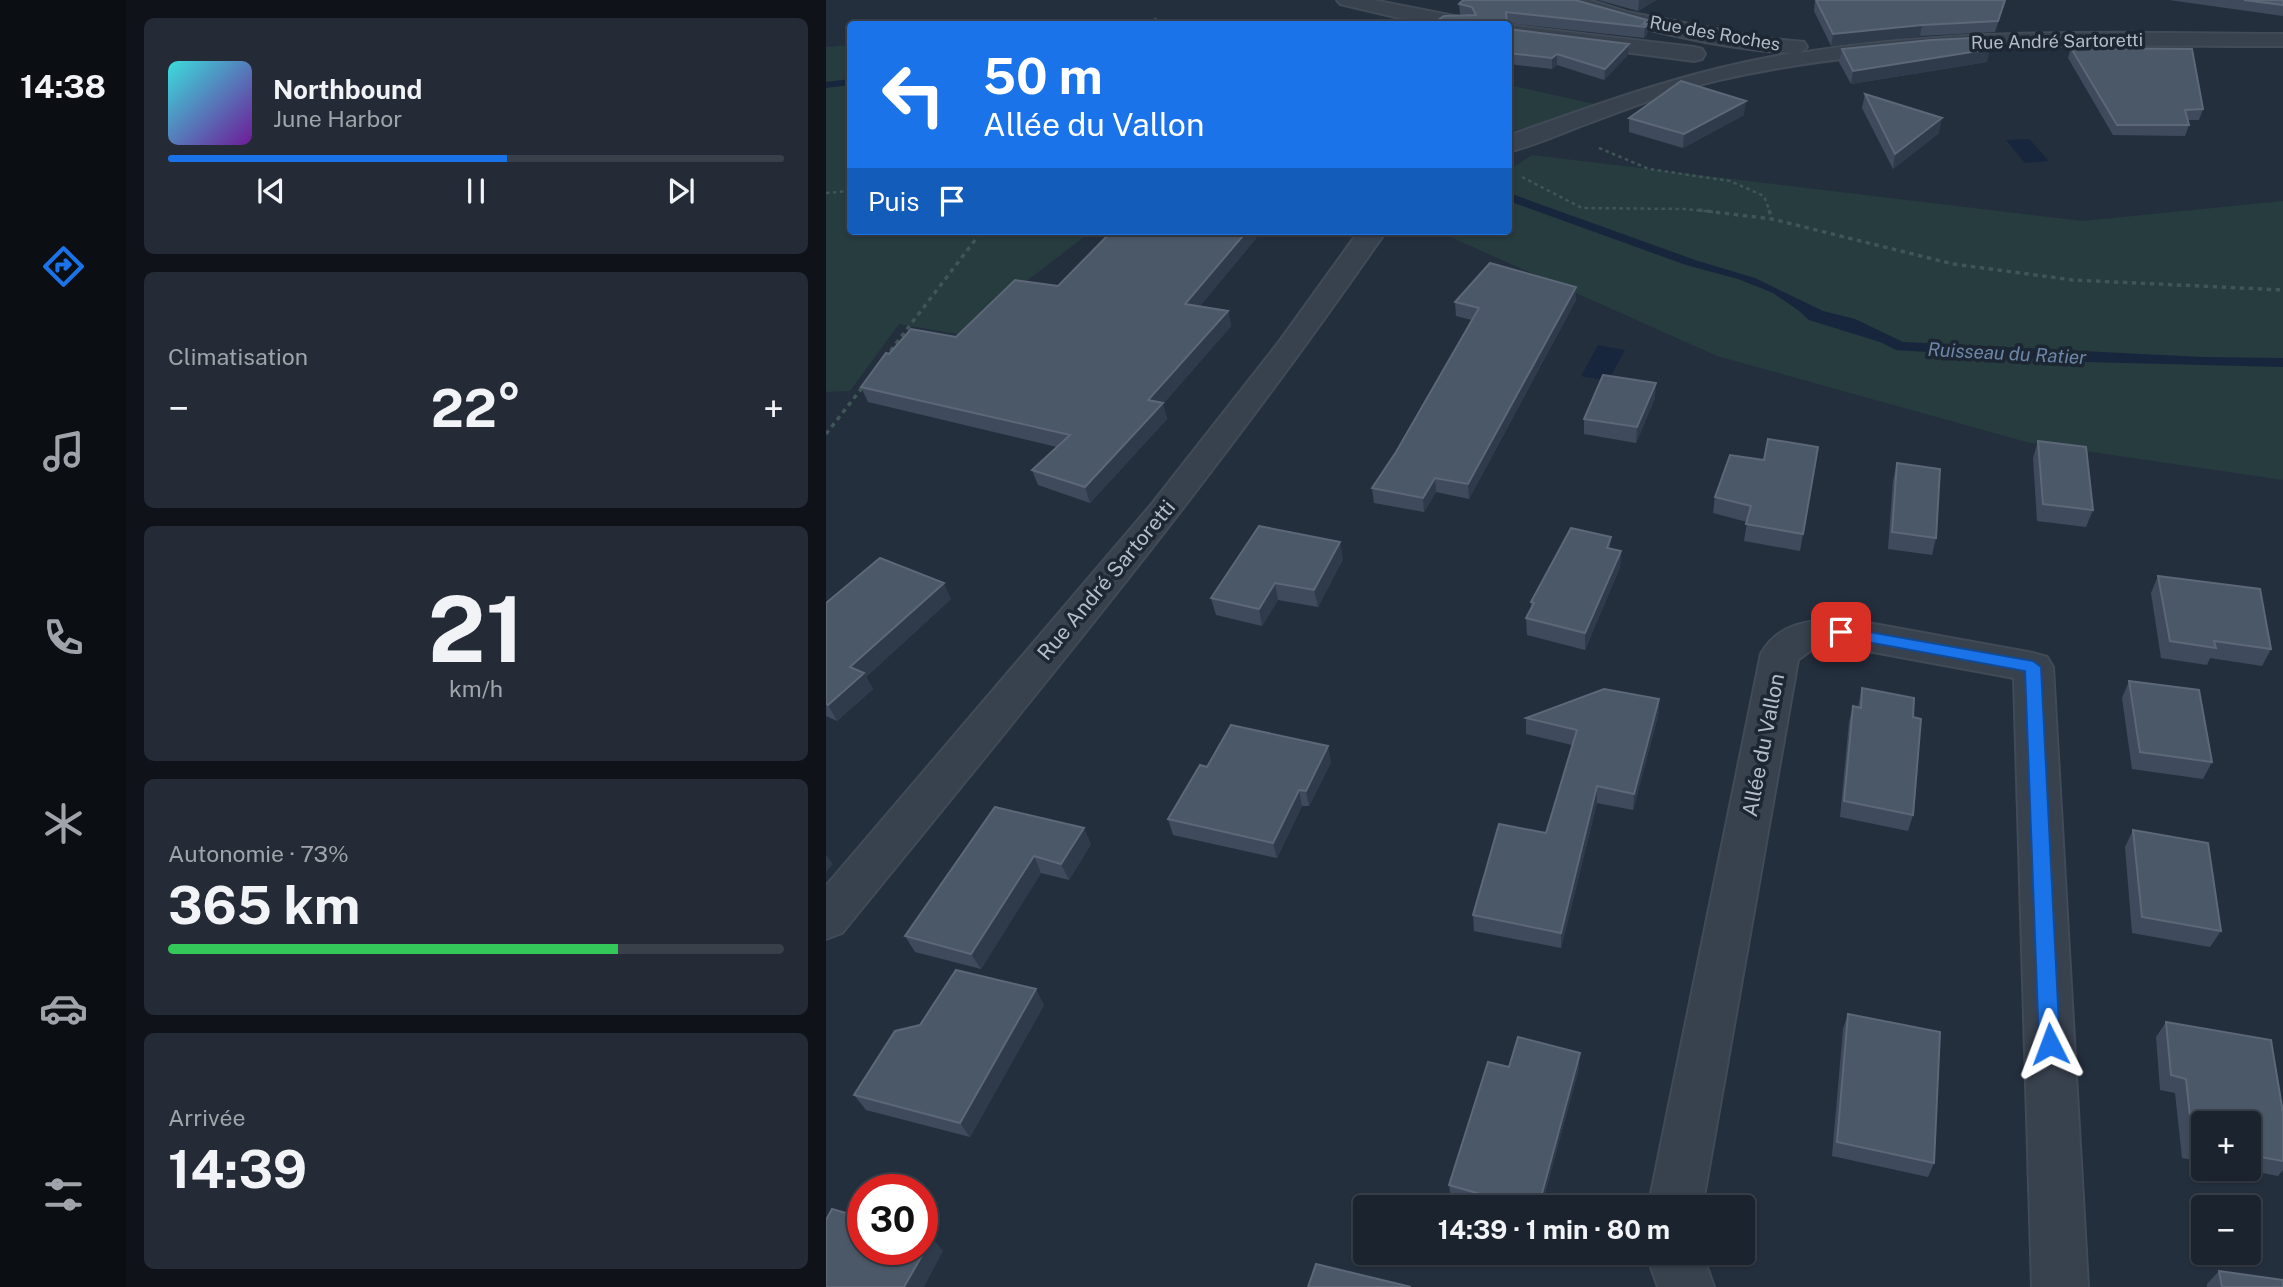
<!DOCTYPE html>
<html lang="fr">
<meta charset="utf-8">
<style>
:root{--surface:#1b232e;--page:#242b36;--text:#f1f3f6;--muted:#a0a4aa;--line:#39404a;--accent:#1a73e8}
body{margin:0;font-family:"Public Sans",sans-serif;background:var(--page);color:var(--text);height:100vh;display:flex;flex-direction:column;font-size:26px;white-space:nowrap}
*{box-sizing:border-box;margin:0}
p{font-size:23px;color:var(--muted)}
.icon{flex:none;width:38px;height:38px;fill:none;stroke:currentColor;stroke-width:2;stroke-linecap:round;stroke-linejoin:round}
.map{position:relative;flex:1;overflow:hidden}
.details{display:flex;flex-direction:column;gap:18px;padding:18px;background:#0f1319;width:700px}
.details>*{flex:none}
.guide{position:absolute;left:21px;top:21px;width:665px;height:214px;border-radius:7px;box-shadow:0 2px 5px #0004,0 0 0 2px var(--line);background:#1a73e8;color:#fff;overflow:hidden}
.controls{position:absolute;left:1365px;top:1111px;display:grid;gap:14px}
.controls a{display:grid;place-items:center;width:70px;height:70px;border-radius:7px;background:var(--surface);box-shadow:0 2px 5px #0004,0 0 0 2px var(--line);font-size:35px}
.speed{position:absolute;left:21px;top:1174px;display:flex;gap:14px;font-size:35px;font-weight:700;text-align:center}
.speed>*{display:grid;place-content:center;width:91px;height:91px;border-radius:50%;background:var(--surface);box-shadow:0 2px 5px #0004,0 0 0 2px var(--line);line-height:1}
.speed .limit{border:10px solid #d22;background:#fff;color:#111}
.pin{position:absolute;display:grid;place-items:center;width:60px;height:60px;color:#fff;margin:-30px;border-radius:14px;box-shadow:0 4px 10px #0006}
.me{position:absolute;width:77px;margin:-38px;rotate:357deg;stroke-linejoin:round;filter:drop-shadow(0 0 5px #0008)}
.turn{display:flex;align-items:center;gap:24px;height:147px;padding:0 21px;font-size:32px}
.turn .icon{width:91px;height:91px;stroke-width:2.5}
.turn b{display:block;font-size:49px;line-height:60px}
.then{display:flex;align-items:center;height:66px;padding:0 21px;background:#0003;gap:14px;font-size:26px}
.big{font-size:52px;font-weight:700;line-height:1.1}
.details .card{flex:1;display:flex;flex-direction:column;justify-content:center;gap:10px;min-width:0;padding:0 24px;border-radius:10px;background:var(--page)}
.details .dial{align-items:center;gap:0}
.dial b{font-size:91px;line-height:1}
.song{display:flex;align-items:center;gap:21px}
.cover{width:84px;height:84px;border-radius:10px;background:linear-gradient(135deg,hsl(180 70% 55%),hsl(280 70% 35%))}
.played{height:7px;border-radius:4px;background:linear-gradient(90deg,var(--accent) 55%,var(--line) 55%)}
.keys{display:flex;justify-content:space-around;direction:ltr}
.heat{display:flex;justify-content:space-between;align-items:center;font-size:38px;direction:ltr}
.charge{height:10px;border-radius:5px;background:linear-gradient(90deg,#34c759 73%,var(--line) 0)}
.trip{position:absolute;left:527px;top:1195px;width:402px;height:70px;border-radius:7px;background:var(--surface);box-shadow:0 2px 5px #0004,0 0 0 2px var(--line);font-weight:700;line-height:70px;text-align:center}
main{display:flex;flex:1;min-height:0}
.tabs{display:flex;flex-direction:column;width:126px;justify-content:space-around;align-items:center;background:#0b0e12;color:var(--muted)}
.tabs .icon{width:49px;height:49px}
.tabs .selected{color:var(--accent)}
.tabs b{font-size:32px;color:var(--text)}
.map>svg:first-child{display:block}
</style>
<main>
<nav class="tabs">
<b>14:38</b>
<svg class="icon selected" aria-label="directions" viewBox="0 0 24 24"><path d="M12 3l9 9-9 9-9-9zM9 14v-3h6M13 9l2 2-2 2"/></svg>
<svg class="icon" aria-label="music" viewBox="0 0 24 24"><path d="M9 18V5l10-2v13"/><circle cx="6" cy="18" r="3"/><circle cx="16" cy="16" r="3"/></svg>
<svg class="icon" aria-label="phone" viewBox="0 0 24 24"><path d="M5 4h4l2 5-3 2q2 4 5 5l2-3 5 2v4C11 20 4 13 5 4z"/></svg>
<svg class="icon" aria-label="climate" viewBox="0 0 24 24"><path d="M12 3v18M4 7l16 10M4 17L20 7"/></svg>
<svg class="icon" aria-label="car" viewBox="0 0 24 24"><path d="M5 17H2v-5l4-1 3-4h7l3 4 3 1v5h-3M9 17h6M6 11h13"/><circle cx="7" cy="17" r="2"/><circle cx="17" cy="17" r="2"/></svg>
<svg class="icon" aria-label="filters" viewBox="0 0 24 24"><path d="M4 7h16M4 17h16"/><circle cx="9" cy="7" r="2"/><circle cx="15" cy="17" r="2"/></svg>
</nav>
<section class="details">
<div class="card">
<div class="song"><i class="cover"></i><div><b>Northbound</b><p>June Harbor</p></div></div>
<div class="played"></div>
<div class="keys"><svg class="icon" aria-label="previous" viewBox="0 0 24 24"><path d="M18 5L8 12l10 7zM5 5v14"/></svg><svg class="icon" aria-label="pause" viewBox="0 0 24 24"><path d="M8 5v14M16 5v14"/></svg><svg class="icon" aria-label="next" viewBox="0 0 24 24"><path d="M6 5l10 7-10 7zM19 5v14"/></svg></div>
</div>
<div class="card"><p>Climatisation</p>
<div class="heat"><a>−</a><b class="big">22°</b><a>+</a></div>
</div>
<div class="card dial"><b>21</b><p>km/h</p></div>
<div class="card"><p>Autonomie · 73%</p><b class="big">365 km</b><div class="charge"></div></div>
<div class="card"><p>Arrivée</p><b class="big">14:39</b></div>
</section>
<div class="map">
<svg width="1457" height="1287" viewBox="0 0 1457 1287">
<rect width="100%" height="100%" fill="#242f3e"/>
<!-- green -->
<path fill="#263c3f" d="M24,45v186h242l-135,103 -58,-10 -49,67 -24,1v-345z
M683,85l99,22 -99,25z
M706,155l551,66 200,-20v279l-253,-37 -313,-87 -280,-125h71l1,-61z"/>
<!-- water -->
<path fill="#17263c" d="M1203,139l20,22 -24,2 -19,-23z
M683,193l189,68 57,17 68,33 32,8 48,23 299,15 81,1v9l-197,-5 -190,-12 -47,-24 -45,-12 -31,-21 -35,-14 -52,-14 -177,-64z
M772,345l27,5 -17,31 -27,-5z"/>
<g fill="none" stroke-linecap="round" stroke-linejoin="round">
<!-- stream -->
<path fill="#17263c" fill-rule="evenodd" d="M24,79v6l-24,3v-6z
M972,300l19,14 69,24 -6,4 -71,-22 -17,-16z"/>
<defs>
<path id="minor" d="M511,0h36l91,18 7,2 4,4h-50l-85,-20z
M732,0h31l38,12 134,26 43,4 3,5 -7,6c159,-26 323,-20 483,-19v12c-187,0 -381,-8 -564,34 -48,11 -95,30 -141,47 -23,9 -46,19 -70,25v-16c99,-35 182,-66 286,-83 -78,-4 -158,-25 -233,-49z
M682,25l186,22 8,2 3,5 -3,5 -8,2 -186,-24z
M533,231h27c-168,244 -357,472 -544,702l-16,6v-53l325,-381 128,-163z
M1015,618l192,35 14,4 6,10 35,620h-56l-18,-609 -173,-32 -27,2 -16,12 -96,548h-54l113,-554c17,-31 48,-33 80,-36z
M820,1253h56l12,34h-56z"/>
</defs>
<!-- minor casing -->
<use href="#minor" stroke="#414a57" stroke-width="4"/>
<!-- path-far1 -->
<path stroke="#3f5557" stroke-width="2.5" stroke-dasharray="3.5 3.5" stroke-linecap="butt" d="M324,24l6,-6
M773,148l50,21 81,12 34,15 6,16
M696,177l60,31 103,1 28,3
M0,193l24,-2"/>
<!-- path -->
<path stroke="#3f5557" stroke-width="3.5" stroke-dasharray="4.5 4.5" stroke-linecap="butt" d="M872,210l74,9 181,45 120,16 210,10
M943,210l3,9
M59,358l97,-127
M0,434l39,-50"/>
<!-- minor -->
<use href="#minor" fill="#38414e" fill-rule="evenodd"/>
</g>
<!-- wall -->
<path fill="#3f4b5c" d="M772,0h58l-18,11z
M989,0h191l-11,32 -75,4 -89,10 -17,-35z
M1343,0h114v16z
M633,4l188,16v4h1l-1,11 -3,3 -137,-15 -47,-9z
M682,29l121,15 -1,11 -24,25 -47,-15 -5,4 -44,-5z
M1245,48l132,61 -4,11h-11l1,5 -4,11 -72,-1 -45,-77z
M1016,49l145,13 -136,22 -12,-22z
M1039,94l74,39 -46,36 -31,-61z
M918,115l-61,33 -54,-16v-14z
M286,231h150l-62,75 28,5 3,15 -68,78 4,15 -77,84 -52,-18 -6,-15 25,-23 -189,-45 -7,-15 28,-33 67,-17 102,-51z
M750,300l-107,199 -33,-7 -12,20 -50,-9 -2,-15 24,-36 76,-132 -16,-4 -1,-14z
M829,398l-19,45 -52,-9v-15z
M1212,441l55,69 -7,17 -49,-6 -4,-63z
M992,447l-18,104 -56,-10 3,-19 -34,-9 2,-16 49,-37z
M1071,463l39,75 -4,17 -44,-6 5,-69z
M785,549l10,2 -1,16 -35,83 -58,-15 -1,-17 5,-9v-7z
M517,559l-25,48 -40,-7 -16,26 -46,-11 -5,-17z
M1332,576l113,73 -9,17 -52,-8 -3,7 -46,-7 -10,-65z
M125,599l-85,78 7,12 -36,32 -11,-5v-113z
M1303,681l83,81 -9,17 -71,-10 -10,-71z
M1036,688l51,127 -5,16 -68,-14 9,-95 4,-16 5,1z
M833,699l-1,17 -25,94 -36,-7 -36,145 -87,-17 -1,-16 73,-82 26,-88 -46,-11v-16z
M505,762l-22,44h-7l-25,52 -104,-23 -5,-16 39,-52z
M169,807l96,37 -22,36 -28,-7 -60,96 -66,-17 -10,-16z
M1307,830l88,101 -11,16 -78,-14 -7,-86z
M218,1005l-74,132 -104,-27 -12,-15 66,-70z
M1022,1014l86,149 -6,14 -96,-21 11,-127z
M1340,1022l117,91v57l-5,6 -36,-7h7v-45h-46v38l-21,-4 -7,-65 -15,-3 -4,-53z
M683,1067l70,1 -38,140h-58l-32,-10 -2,-13z
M1393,1271l64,16h-76v-3z"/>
<!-- shaded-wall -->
<path fill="#2f3b4b" d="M813,0h17l-18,11z
M1179,0h1l-11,32 3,-11z
M821,20l-1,6 2,-2 -1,11 -3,3 1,-11 -2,-3z
M1096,25l-2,11 -89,10 2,-12z
M1167,37l-6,25 -136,22 2,-13z
M803,44l-1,11 -24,25 1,-11z
M731,54v11l-5,4v-11z
M920,101l-2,14 -61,33 1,-14z
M1116,118l-3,15 -46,36 2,-15z
M421,231h15l-73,88 -4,-15z
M750,287v13l-107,199 -1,-15z
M402,311l3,15 -68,78 4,15 -77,84 -5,-16 63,-87z
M830,383l-1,15 -19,45 1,-16z
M609,478l1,14 -12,20 -1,-14z
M785,537l-1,17 -3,-6z
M514,542l3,17 -25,48 -4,-17z
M795,551l-1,16 -35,83v-17z
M118,583l7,16 -85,78 7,12 -36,32 -9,-16 22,-38z
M449,583l3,17 -16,26 -3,-17z
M833,699l-1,17 -25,94 1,-16z
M502,746l3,16 -22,44 -3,-15z
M771,786v17l-36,145v-15z
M473,790l3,16 -25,52 -4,-15z
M258,828l7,16 -22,36 -8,-16z
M0,855l7,9 -7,8z
M208,856l7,17 -60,96 -10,-15z
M210,989l8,16 -74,132 -10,-14z
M754,1053l-1,15 -38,140h-3z
M106,1238l11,13 -19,36h-20z"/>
<!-- building -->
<path fill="#4b5868" stroke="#5c6777" stroke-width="2" d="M637,0h112l72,20 -4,4h5l-3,3 -139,-15 1,12h-75l12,-8 32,-1 -4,-8 -13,-3z
M990,0h189l-7,21 -76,4 -89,9z
M1418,0h39v5z
M682,29l121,15 -24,25 -48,-15 -5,4 -44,-5z
M1167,37l-3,12 -137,22 -11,-22 89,-9z
M1245,48l121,1 11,60 -18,1 4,15h-72z
M855,81l65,20 -62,33 -55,-16z
M1039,94l77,24 -47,36z
M286,231h135l-62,73 43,7 -80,89 15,3 -78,84 -53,-17 38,-35 -209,-48 25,-34 3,1 22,-25 45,8 59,-57 43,6z
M664,263l86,24 -108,197 -33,-6 -12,20 -51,-10 24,-36 83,-144 -24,-6z
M777,375l53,8 -19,44 -53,-8z
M942,439l50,8 -15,87 -57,-10 5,-18 -36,-9 15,-42 34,5z
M1212,441l48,6 7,63 -50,-6z
M1071,463l43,6 -4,69 -44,-6z
M433,526l81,16 -26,48 -39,-7 -16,26 -48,-11z
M745,528l40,9 -4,11 14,3 -36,82 -59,-15 8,-15 -3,-1z
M54,558l64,25 -94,84 14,6 -36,32 -2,-1v-101z
M1332,576l102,13 11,60 -57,-8 2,7 -46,-7z
M1303,681l70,9 13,72 -72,-10z
M1036,688l52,10 -1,19 8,2 -8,96 -69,-14 9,-95 8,2z
M778,689l55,10 -25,95 -37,-8 -36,147 -88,-18 26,-91 47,9 31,-103 -51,-12z
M405,725l97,21 -22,45 -7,-1 -26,53 -105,-24 32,-54 7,2z
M169,807l89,21 -23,36 -27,-8 -63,98 -66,-18z
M1307,830l75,13 13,88 -79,-14z
M130,970l80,19 -76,134 -106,-28 41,-64 25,-6z
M1022,1014l92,18 -6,131 -97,-21z
M1340,1022l105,18 12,73v48l-34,-6v-31h-46v22l-10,-2 -7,-65 -15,-4z
M692,1037l62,16 -42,155h-9l-80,-23 39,-123 21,5z
M6,1209l31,9v32h59v-14l10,2 -28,49h-78v-67z
M490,1264l95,23h-103z
M1393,1271l64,9v7h-61z"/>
<!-- route -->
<path fill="#1a73e8" stroke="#114b97" stroke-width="2" d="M1015,627l192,34 8,6 19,377 -3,7 -7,3 -8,-3 -3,-7 -14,-373 -190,-35 -2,-4 2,-4z"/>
<g text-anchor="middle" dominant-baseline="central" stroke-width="7" stroke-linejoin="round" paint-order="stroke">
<!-- far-street labels -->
<g font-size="18" fill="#b4bcc9" stroke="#1d2633">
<text transform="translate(889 33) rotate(10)">Rue des Roches</text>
<text transform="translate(1231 41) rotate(-1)">Rue André Sartoretti</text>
</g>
<!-- far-water labels -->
<g font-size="19" font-style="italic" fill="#6d86a8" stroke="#1d2633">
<text transform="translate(1181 353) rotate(3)">Ruisseau du Ratier</text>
</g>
<!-- street labels -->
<g font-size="21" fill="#b4bcc9" stroke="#1d2633">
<text transform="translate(280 580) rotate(-50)">Rue André Sartoretti</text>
<text transform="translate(937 745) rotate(-79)">Allée du Vallon</text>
</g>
</g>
</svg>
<div class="controls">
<a>+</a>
<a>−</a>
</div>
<div class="speed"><div class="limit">30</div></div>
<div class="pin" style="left:1015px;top:632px;background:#d93025"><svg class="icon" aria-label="arrive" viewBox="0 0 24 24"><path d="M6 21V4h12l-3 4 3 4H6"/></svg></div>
<svg class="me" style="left:1224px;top:1044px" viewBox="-20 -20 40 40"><path d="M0-17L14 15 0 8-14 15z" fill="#1a73e8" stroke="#fff" stroke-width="4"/></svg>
<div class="trip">14:39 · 1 min · 80 m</div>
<div class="guide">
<div class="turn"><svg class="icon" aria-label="left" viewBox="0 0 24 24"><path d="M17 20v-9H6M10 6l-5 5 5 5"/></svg><div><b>50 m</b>Allée du Vallon</div></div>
<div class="then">Puis<svg class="icon" aria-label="arrive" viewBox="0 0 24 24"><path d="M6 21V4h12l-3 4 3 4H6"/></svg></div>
</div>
</div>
</main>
